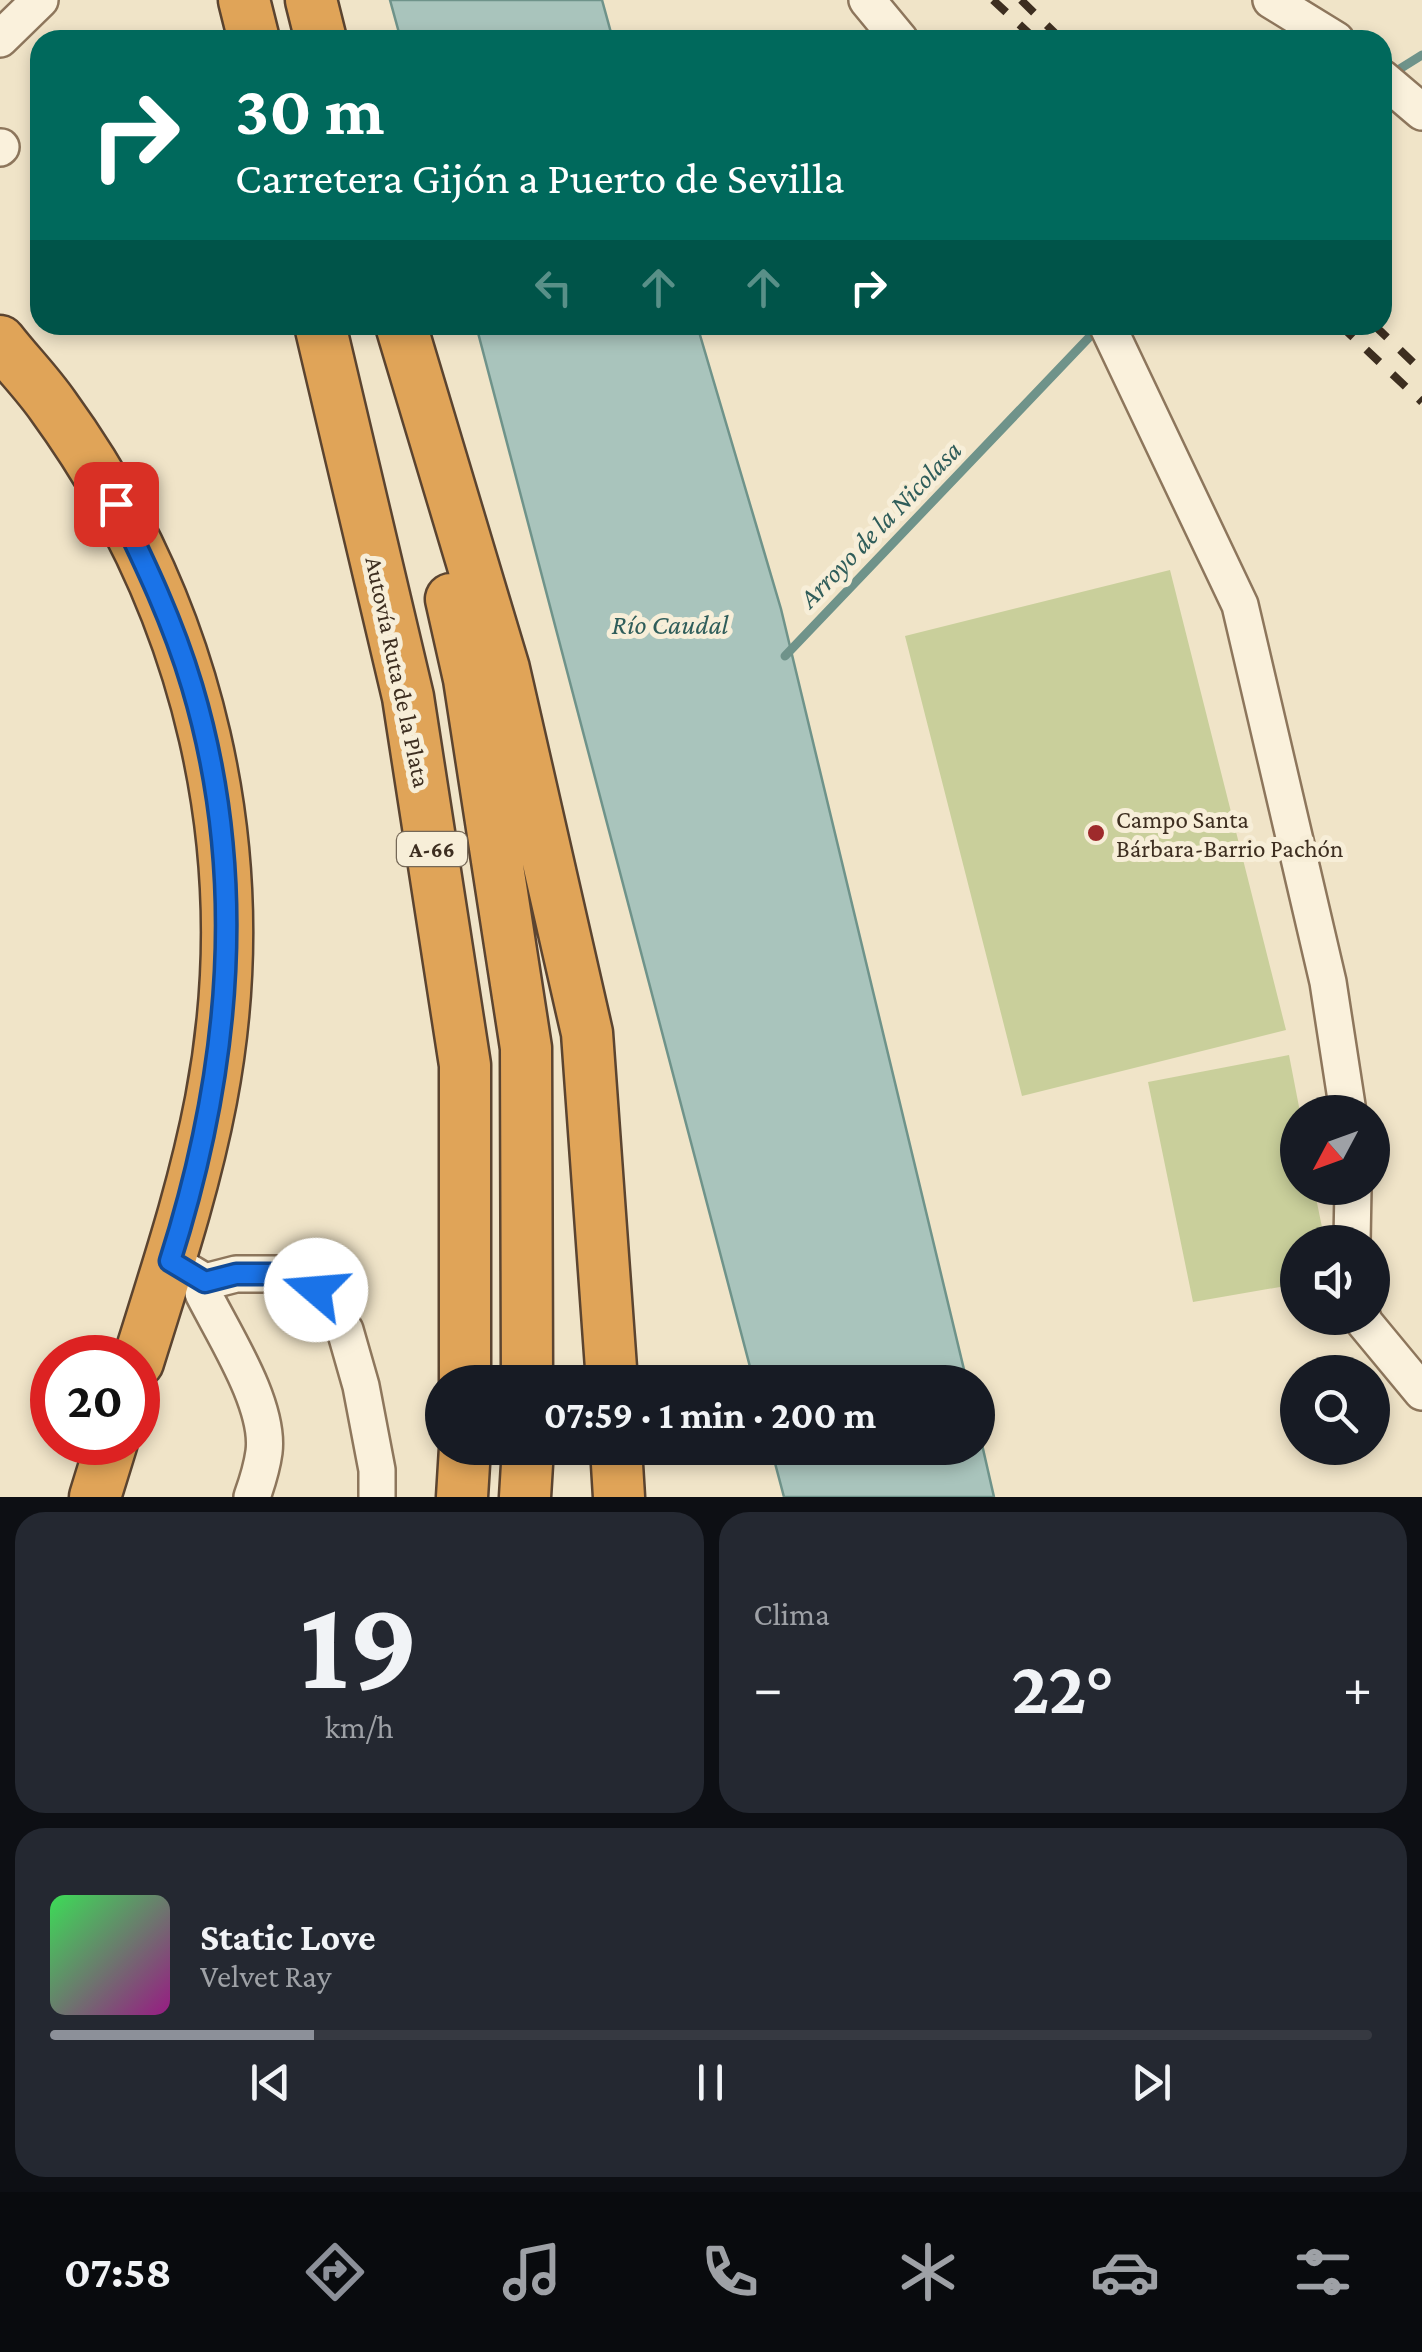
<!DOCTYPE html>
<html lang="es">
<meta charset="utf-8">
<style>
:root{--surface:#171b24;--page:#242831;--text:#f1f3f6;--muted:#9ea1a6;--line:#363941;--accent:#8c9099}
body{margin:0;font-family:"Crimson Pro",serif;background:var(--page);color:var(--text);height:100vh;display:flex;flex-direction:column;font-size:38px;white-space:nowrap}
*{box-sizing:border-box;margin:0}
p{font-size:32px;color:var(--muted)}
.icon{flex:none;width:55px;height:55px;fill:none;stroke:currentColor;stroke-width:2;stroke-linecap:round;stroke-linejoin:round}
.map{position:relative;height:1497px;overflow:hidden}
.sheet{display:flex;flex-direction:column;gap:15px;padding:15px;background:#0d0f14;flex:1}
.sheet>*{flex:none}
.top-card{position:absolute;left:30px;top:30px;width:1362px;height:305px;border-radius:30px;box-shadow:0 5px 15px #0003;background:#00695c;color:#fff;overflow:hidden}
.needle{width:65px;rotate:229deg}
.tools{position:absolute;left:1280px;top:1095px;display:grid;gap:20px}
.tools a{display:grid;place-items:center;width:110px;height:110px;border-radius:50%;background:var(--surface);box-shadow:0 5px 15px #0003;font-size:50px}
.speed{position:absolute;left:30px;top:1335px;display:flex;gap:20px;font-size:50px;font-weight:700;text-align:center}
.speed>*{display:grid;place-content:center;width:130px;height:130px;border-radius:50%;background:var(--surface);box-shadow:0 5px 15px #0003;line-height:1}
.speed .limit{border:15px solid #d22;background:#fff;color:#111}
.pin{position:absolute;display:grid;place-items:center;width:85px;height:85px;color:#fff;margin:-42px;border-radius:20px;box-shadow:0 5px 15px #0006}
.me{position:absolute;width:110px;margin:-55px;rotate:288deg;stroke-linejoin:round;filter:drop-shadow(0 0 8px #0008)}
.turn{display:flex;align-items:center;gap:35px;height:210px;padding:0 40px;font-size:45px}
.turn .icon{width:130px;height:130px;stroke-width:2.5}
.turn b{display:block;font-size:70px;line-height:85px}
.lanes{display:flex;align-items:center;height:95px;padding:0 40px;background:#0003;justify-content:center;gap:50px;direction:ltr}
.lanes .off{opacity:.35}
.big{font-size:75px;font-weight:700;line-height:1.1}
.sheet .widget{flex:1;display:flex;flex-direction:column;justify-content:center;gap:15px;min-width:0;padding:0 35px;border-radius:30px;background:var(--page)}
.sheet .dial{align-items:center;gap:0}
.dial b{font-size:130px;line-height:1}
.song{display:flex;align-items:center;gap:30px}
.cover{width:120px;height:120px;border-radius:15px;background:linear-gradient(135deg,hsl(130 70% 55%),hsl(310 70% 35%))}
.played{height:10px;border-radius:5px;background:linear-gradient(90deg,var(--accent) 20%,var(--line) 20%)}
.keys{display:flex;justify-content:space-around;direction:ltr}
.heat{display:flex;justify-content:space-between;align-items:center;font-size:55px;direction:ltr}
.sheet .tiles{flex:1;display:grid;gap:15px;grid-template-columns:1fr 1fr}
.widget:last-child{grid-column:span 2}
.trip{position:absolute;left:425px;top:1365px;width:570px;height:100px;border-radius:50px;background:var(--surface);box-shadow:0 5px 15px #0003;font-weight:700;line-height:100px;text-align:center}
.menu{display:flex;height:160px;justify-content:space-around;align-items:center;background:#090b0e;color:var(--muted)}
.menu .icon{width:70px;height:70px}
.menu .current{color:var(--accent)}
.menu b{font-size:45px;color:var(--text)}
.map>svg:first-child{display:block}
</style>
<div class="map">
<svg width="1422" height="1497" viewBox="0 0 1422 1497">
<rect width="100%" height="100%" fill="#f0e4c8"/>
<!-- green -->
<path fill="#c9cf9b" d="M1170,570l116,460 -264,66 -117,-460z
M1289,1055l11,57h-2v76h16l11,54h-27l-1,42 -104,18 -45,-220z"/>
<!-- water -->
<path fill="#a9c4bc" stroke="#6f938a" stroke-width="2.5" d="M390,0h212l11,40h-212z
M476,325h221l84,284 186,773h-213z
M978,1427l16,70h-210l-13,-49h207z"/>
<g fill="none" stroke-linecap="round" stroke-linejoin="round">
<!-- stream -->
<path stroke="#6f938a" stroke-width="9" d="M1390,75l32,-20
M785,656l314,-329"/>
<defs>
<path id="minor" d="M867,0l33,40
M1271,0l65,40
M0,39l40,-39
M1382,78l40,34
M0,148l1,-1
M1107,325l133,280 88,377 20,130
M1352,1242l1,-54
M170,1261l35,21 31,-8h41l39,15 29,41 16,56 16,84v27
M205,1282l-2,11c21,42 67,112 61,159 -2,15 -7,31 -12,45
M1363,1318l1,4 58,70"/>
<path id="highway" d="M244,0l10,40
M311,0l10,40
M320,325l88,372 57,368v317
M401,325l103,344 83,364 25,349
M0,341c17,22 37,42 53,65 147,202 205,448 158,694 -17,89 -46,175 -73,262
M451,599l18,80 57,369 1,334
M616,1448l3,49
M95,1497l17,-55
M462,1497l3,-49
M525,1497l3,-49"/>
</defs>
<!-- minor casing -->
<use href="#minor" stroke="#8d765c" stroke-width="40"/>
<!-- highway casing -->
<use href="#highway" stroke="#5b4430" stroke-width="55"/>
<!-- minor -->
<use href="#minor" stroke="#faf1dc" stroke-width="35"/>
<!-- highway -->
<use href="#highway" stroke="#e0a458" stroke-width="50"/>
<!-- rail -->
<path stroke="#3d2e20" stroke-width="8" stroke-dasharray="18 18" stroke-linecap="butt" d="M993,0l43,40
M1021,0l41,40
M1340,325l82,77
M1374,325l48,46"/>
</g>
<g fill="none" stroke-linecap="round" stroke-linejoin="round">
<defs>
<path id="route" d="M116,504c29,59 57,118 76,182 57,191 38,387 -22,575l35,21 31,-8h41l39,16"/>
</defs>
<!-- route casing -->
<use href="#route" stroke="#114b97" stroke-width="25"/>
<!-- route -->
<use href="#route" stroke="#1a73e8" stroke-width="18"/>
</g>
<!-- markers -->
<circle fill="#9e2a2b" stroke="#f7eed8" stroke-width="4" cx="1096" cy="833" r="10"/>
<g text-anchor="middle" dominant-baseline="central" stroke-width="10" stroke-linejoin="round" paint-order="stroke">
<!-- shield labels -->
<rect fill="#f7eed8" stroke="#756857" stroke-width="2.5" x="397" y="832" width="70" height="34" rx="8"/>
<g font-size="22" font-weight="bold" fill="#3d2e20">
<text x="432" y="849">A-66</text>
</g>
<!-- street labels -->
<g font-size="25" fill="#3d2e20" stroke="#f7eed8">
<text transform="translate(398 672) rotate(78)">Autovía Ruta de la Plata</text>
</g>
<!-- poi labels -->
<g font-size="25" fill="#3d2e20" stroke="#f7eed8" text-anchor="start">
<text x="1116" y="819">Campo Santa<tspan x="1116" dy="29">Bárbara-Barrio Pachón</tspan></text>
</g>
<!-- water labels -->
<g font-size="28" font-style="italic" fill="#2f5d5a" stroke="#f7eed8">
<text transform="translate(880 524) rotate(-46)">Arroyo de la Nicolasa</text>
<text x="670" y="624">Río Caudal</text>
</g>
</g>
</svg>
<div class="tools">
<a><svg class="needle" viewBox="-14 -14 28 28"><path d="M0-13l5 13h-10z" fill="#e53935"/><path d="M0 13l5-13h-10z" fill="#9ea1a6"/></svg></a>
<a><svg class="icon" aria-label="sound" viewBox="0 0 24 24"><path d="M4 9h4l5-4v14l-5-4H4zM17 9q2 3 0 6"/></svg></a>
<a><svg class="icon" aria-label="search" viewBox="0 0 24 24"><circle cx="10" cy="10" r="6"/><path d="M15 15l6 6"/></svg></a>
</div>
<div class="speed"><div class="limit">20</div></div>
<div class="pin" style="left:116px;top:504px;background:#d93025"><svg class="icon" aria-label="arrive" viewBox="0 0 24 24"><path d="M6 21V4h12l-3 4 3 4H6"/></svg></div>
<svg class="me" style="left:316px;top:1290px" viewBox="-20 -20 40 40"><circle r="19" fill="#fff"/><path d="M0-13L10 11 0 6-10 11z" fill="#1a73e8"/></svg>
<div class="trip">07:59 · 1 min · 200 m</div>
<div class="top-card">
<div class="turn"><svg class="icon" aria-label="right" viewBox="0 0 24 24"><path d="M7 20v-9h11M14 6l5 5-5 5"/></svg><div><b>30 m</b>Carretera Gijón a Puerto de Sevilla</div></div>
<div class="lanes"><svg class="icon off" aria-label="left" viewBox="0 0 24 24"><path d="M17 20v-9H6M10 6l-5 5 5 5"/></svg><svg class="icon off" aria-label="ahead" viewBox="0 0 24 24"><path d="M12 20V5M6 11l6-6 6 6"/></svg><svg class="icon off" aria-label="ahead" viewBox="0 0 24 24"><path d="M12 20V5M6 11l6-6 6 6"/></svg><svg class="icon" aria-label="right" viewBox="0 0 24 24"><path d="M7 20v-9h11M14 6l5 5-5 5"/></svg></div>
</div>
</div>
<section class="sheet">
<div class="tiles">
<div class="widget dial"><b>19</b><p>km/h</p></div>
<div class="widget"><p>Clima</p>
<div class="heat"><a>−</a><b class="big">22°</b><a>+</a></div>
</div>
<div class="widget">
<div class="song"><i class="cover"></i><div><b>Static Love</b><p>Velvet Ray</p></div></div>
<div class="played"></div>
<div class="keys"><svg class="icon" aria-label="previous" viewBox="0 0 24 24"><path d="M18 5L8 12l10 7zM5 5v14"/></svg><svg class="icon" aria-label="pause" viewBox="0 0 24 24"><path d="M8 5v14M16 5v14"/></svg><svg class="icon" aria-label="next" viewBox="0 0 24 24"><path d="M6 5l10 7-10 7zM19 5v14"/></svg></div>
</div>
</div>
</section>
<nav class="menu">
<b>07:58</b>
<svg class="icon current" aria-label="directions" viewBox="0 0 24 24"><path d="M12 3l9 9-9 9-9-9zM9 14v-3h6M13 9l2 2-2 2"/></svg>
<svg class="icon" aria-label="music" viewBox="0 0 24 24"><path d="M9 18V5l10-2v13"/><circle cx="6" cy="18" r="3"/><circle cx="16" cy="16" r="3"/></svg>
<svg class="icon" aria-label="phone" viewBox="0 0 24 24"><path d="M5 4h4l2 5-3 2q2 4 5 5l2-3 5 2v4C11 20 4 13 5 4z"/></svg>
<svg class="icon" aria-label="climate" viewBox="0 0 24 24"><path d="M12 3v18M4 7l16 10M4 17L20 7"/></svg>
<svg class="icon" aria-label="car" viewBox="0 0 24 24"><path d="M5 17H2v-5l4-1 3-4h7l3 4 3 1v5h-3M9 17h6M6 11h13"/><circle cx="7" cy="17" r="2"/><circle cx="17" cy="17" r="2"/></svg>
<svg class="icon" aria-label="filters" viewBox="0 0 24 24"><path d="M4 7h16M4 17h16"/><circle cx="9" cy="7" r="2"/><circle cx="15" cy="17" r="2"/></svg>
</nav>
